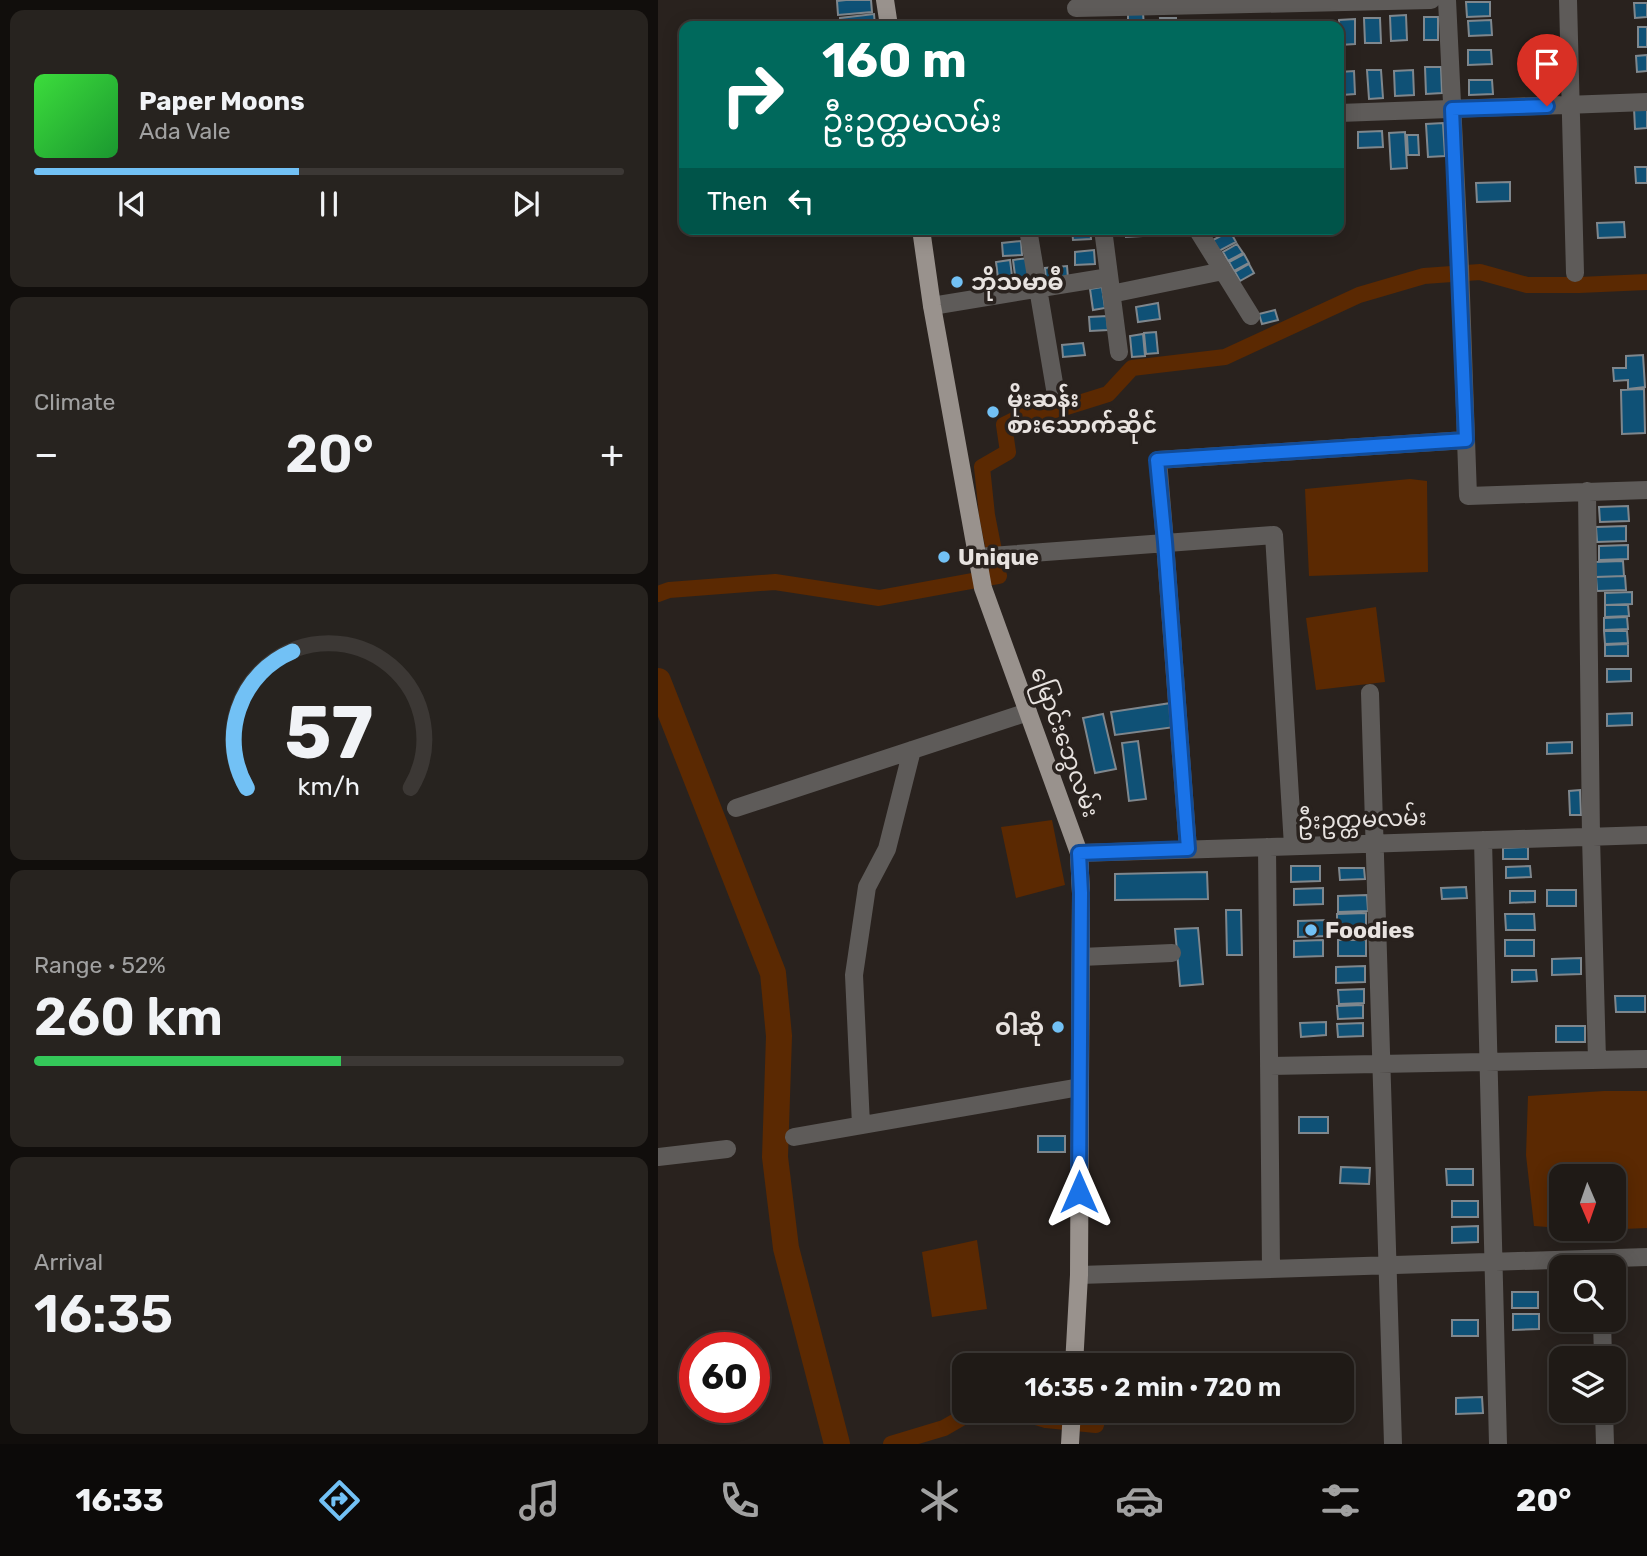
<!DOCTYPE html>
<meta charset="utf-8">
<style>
:root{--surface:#1f1a16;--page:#27231f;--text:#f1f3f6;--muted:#a1a1a1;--line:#3c3835;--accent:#72c1f5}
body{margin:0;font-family:Rubik,"Noto Sans Myanmar",sans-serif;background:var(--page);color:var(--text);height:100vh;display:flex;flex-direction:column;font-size:26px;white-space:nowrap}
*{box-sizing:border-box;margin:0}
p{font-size:23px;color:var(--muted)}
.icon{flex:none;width:38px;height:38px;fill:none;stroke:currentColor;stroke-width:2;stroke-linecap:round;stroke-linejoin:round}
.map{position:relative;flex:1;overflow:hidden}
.panel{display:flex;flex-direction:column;gap:10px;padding:10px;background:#110e0c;width:658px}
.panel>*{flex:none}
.guide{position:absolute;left:21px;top:21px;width:665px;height:214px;border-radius:14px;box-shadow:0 4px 18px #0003,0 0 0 2px var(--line);background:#00695c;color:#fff;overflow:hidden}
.needle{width:46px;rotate:178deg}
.buttons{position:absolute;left:891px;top:1164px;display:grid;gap:14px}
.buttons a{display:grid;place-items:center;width:77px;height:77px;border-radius:14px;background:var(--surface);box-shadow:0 4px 18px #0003,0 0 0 2px var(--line);font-size:35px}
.speed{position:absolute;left:21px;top:1332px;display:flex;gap:14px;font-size:35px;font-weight:700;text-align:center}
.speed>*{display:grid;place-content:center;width:91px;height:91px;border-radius:50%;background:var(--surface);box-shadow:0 4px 18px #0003,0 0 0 2px var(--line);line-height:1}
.speed .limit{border:10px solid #d22;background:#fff;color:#111}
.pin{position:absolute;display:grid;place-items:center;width:60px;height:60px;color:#fff;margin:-72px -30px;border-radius:50% 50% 50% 0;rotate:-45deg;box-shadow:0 0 7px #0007}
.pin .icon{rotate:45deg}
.me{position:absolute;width:77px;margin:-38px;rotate:0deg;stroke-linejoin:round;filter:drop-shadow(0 0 5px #0008)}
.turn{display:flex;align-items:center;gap:24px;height:147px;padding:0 28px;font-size:32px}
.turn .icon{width:91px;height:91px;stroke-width:2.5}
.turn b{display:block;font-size:49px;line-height:60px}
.then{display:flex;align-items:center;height:66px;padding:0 28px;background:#0003;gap:14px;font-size:26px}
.big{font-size:52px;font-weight:600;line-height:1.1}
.panel .card{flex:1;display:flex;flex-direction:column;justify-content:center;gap:10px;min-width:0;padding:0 24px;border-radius:14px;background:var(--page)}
.panel .dial{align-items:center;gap:0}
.dial svg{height:182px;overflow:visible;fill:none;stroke:var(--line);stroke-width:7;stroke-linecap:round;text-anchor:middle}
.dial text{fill:var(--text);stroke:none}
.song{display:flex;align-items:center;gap:21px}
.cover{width:84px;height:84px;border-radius:10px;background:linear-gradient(135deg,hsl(120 70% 55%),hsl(130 70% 35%))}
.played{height:7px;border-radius:4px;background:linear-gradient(90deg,var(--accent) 45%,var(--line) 45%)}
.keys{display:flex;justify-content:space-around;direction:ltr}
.heat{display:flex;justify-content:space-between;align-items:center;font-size:38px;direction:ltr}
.charge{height:10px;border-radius:5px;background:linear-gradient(90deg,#34c759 52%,var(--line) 0)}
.trip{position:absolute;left:294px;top:1353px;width:402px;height:70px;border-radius:14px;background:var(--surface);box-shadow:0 4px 18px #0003,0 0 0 2px var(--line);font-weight:600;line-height:70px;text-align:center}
.tab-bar{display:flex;height:112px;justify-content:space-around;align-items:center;background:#0c0a09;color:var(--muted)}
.tab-bar .icon{width:49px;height:49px}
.tab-bar .selected{color:var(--accent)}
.tab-bar b{font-size:32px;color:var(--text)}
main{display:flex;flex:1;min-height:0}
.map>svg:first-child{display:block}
</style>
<main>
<section class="panel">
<div class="card">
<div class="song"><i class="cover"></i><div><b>Paper Moons</b><p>Ada Vale</p></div></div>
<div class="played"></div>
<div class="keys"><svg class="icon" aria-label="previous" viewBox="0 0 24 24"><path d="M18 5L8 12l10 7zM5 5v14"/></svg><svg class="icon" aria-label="pause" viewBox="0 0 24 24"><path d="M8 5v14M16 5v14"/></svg><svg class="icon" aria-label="next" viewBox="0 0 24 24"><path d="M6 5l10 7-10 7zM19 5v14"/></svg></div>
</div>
<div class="card"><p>Climate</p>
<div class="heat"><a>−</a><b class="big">20°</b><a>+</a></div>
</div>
<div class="card dial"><svg viewBox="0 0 100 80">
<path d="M14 69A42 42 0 1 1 86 69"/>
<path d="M14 69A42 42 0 0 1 34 9" stroke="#72c1f5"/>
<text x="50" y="56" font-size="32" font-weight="700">57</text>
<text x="50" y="72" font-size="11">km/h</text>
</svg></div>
<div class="card"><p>Range · 52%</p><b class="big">260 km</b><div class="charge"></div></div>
<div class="card"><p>Arrival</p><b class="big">16:35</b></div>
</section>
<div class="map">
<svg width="989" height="1444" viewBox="0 0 989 1444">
<rect width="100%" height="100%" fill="#29221e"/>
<!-- water -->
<path fill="#5b2902" d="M752,479l17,2 1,91 -119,4 -4,-87z
M718,607l9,75 -69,8 -10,-72z
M394,820l13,65 -49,13 -15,-71z
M946,1091h43v137l-46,2 -29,-1 42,-1v-52h-53v52l-27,-2 -8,-71 2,-59z
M319,1240l10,69 -55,8 -10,-65z"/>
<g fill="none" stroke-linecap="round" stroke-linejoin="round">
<!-- canal -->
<path stroke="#5b2902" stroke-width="16" d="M0,594l11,-4 106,-8 104,16 120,-22 -12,-61 -5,-48 26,-15 -4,-27 20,-10 36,-6 48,-15 24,-26 93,-11 134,-62 65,-19 56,-4 47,13h52l68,-3
M355,1410l33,10 50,5
M233,1444l53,-16 26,-15 9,-3"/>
<!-- river -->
<path stroke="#5b2902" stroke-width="26" d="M0,681l115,292 6,63 -4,121 11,91 51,196"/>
</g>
<!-- building -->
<path fill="#0f5176" stroke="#7f878d" stroke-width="2" d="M188,0h25l1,12 -34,3 -1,-14z
M808,2h24v14l-23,1z
M976,3h13v14l-12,1z
M470,13h15l1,13h-16z
M216,14l1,12h-35v-8z
M748,15l1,25 -16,1 -1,-25z
M766,17h14v23h-14z
M502,18h16v8h-15z
M706,18h16l1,25h-16z
M697,19v25l-15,1 -1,-25z
M833,20l1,15 -23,1 -1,-15z
M980,27h9v20h-9z
M899,39l1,14 -27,2v-15z
M810,50h23l1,14 -24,1z
M901,55v14l-26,2 -1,-15z
M989,55v16l-10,1 -1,-16z
M767,67h16l1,26 -16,1z
M709,70h14l2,28 -14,1z
M755,70l1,25 -19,1 -1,-25z
M696,71l1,23 -13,1 -2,-23z
M811,80h23l1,14 -24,1z
M976,108h13v20l-12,1z
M785,123l2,33 -17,1 -2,-33z
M724,131l1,16 -25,1v-16z
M747,132l2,36 -16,1 -2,-36z
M749,135h11l1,20h-11z
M977,167h12v16h-11z
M852,182v19l-33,1 -1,-19z
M966,222l1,15 -27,1 -1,-15z
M340,229h20v6l-19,1z
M414,229h18l1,10 -18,1z
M468,229h34v6l-34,2z
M572,231l6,11 -17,9 -6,-11z
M363,241l1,14 -19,1 -1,-13z
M579,244l6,9 -15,8 -5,-9z
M436,250l1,14 -20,1v-13z
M586,254l5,9 -15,8 -5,-9z
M370,258l3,24 -15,1 -3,-23z
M352,260l3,24 -14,2 -3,-24z
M591,264l5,9 -14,8 -5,-9z
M409,266l1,12 -22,2 -1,-12z
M444,287l3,21 -12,2 -3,-21z
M500,303l2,16 -22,3 -2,-15z
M617,310l3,10 -16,4 -3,-10z
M449,316l1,14 -18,1 -1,-14z
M498,332l2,21 -12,1 -2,-21z
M485,334l2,22 -13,1 -2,-21z
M425,343l2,12 -22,2 -1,-12z
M985,355l2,32 -17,2v-9l-14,1 -1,-13h13v-12z
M986,389l1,44 -23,1 -1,-44z
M970,506l1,15 -29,1 -1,-15z
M968,526v15l-29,1 -1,-15z
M970,545v14l-29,1v-14z
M965,561l1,15 -29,1 -1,-15z
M967,576l1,14 -29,1 -1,-14z
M974,592v12l-27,1v-12z
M947,605h23l1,11 -24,1z
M969,617l1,12 -24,1v-12z
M946,631h23l1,12 -23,1z
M970,644v12h-23v-11z
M949,669h24v12l-24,1z
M513,703l4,24 -60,8 -4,-23z
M974,713v12l-25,1v-12z
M445,714l13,55 -21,4 -12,-55z
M480,741l8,58 -17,2 -7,-58z
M914,742v11l-25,1v-11z
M922,790l1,25h-11l-1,-24z
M870,847v12h-25v-11z
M633,866h29v15l-29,1z
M872,866l1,11 -25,1v-11z
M681,868h25l1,11 -25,1z
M549,872l1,27 -93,1v-26z
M808,887l1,11 -25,1 -1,-11z
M665,888v16l-29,1v-16z
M889,890h29v16h-29z
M852,891h25v11l-25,1z
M709,895l1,16 -30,1v-16z
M568,910h15l1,45h-15z
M708,913v16l-29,1v-16z
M847,914h29l1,16h-29z
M669,920l1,16 -30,1v-16z
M540,928l5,56 -23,2 -5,-57z
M665,940v16l-29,1v-16z
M680,940h28v16h-28z
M847,940h29v16h-29z
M923,958v16l-29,1v-16z
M707,966v16l-29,1v-16z
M854,970h24l1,11 -25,1z
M706,989v14l-25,1 -1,-14z
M957,996h30v16h-29z
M705,1005v13l-25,1 -1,-13z
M668,1022v13l-25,2 -1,-14z
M705,1023v13l-25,1 -1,-13z
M898,1026h29v16h-29z
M641,1117h29v16h-29z
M380,1136h27v16h-27z
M683,1167l29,1 -1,16 -29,-1z
M788,1169h27v16h-26z
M794,1201h26v16h-26z
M820,1226v16l-26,1v-16z
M854,1292h26v16h-26z
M855,1314h26v15l-26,1z
M794,1320h26v16h-26z
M824,1397l1,16 -27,1v-16z"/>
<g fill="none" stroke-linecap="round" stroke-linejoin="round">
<!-- minor -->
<path stroke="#5e5b59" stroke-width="18" d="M789,0l13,267 8,229 179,-6
M910,0l7,273
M418,8l355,-8
M681,113l308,-11
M370,229l27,160
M445,229l16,123
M539,229l54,87
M453,294l112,-23
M274,306l177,-29
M929,491l4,346 6,223
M319,557l297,-22 19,311
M712,693l23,751
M78,808l292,-96
M825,840l15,604
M609,847l4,421
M530,849l-23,-306 -7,-83 308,-20
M421,853l568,-18
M423,957l91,-4
M611,1066l378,-7
M203,1125l-7,-150 13,-88 20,-38 25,-99
M136,1137l286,-50
M0,1157l69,-8
M421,1275l568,-18
M944,1320l1,38
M946,1410l1,34"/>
<!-- major -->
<path stroke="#99928d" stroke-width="18" d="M227,0l4,26
M263,229l11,77 51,282 96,265 2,40 -2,382 -5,90
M412,1444l2,-34"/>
</g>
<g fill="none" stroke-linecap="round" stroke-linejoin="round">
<defs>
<path id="route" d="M421,1192l2,-299 -2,-40 109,-4 -23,-307 -8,-82 309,-20 -14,-331 95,-3"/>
</defs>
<!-- route casing -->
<use href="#route" stroke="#114b97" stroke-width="18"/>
<!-- route -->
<use href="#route" stroke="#1a73e8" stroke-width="12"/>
</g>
<!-- markers -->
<g fill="#72c1f5" stroke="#29221e" stroke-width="2.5">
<circle cx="299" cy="282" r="7"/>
<circle cx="335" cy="412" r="7"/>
<circle cx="286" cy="557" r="7"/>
<circle cx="653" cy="930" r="7"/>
<circle cx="400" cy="1027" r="7"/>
</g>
<g text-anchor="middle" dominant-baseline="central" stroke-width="7" stroke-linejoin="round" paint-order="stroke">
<!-- poi labels -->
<g font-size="23" font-weight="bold" fill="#e8e3e0" stroke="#29221e" text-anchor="start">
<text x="313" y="282">ဘိုသမာဓီ</text>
<text x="349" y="399">မိုးဆန်း<tspan x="349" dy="26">စားသောက်ဆိုင်</tspan></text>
<text x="300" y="557">Unique</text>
<text x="667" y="930">Foodies</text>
<text x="386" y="1027" text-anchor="end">ဝါဆို</text>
</g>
<!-- street labels -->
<g font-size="23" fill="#e8e3e0" stroke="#29221e">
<text transform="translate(407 742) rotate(70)">မြောင်းဘွေလမ်း</text>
<text transform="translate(704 819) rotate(-2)">ဦးဥတ္တမလမ်း</text>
</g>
</g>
</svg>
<div class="buttons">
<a><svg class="needle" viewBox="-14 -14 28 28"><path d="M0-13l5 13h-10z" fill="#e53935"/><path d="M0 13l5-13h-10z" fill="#a1a1a1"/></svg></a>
<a><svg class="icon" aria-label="search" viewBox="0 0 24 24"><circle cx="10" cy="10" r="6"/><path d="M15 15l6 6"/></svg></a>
<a><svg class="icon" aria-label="layers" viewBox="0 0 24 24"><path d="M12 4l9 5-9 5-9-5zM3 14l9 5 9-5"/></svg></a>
</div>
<div class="speed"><div class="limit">60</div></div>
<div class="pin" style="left:889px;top:106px;background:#d93025"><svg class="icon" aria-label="arrive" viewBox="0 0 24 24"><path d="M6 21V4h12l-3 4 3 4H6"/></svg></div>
<svg class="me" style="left:421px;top:1192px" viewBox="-20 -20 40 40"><path d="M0-17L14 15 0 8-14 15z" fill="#1a73e8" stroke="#fff" stroke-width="4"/></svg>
<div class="trip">16:35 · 2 min · 720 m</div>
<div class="guide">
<div class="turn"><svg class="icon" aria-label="right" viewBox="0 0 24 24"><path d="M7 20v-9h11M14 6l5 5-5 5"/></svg><div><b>160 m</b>ဦးဥတ္တမလမ်း</div></div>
<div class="then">Then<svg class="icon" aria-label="left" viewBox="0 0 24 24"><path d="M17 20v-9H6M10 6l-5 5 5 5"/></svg></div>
</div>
</div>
</main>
<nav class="tab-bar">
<b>16:33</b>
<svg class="icon selected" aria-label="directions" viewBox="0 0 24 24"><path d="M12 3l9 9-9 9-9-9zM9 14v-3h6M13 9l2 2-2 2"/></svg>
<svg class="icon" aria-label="music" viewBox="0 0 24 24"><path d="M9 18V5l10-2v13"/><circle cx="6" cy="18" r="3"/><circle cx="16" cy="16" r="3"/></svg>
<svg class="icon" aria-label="phone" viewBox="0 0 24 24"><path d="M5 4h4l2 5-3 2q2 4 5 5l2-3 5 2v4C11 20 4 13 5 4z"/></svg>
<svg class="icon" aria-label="climate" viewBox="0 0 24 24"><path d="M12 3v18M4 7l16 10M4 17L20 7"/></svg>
<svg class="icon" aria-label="car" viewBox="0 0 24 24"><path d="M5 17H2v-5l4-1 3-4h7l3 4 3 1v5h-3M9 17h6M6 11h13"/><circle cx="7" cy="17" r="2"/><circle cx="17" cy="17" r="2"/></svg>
<svg class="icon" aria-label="filters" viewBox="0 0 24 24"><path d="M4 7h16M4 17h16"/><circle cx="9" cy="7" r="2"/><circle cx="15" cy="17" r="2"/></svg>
<b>20°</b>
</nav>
